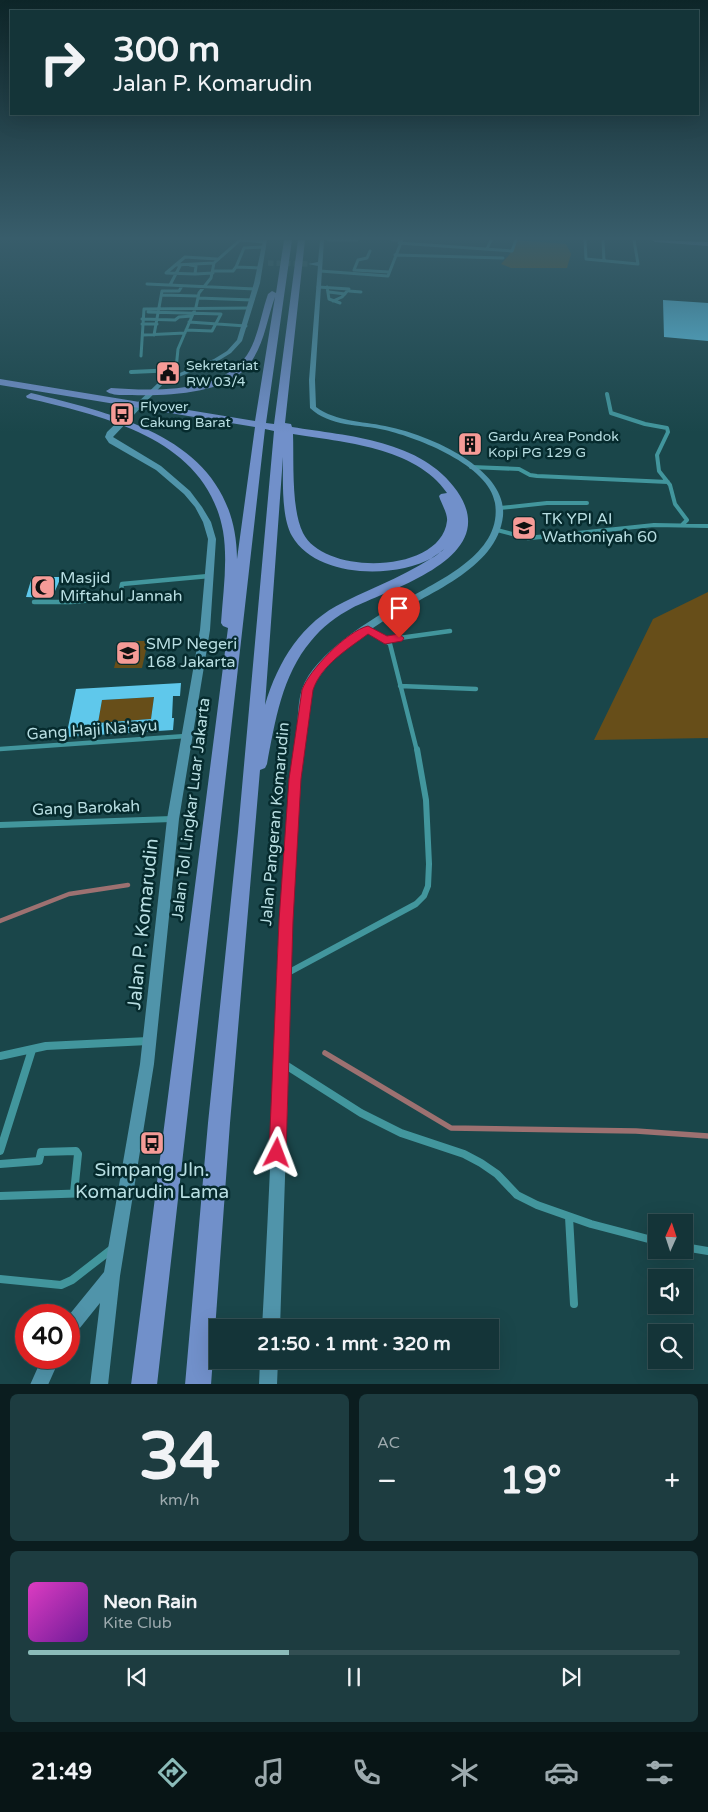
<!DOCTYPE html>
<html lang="id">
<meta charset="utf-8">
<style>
:root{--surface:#143438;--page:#1d3c40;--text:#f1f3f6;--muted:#9daaae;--line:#334f53;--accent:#8bbbb9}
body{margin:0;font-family:"Varela Round",sans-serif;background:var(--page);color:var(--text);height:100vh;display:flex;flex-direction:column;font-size:19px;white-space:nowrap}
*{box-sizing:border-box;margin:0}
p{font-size:16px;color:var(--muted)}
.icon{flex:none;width:28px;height:28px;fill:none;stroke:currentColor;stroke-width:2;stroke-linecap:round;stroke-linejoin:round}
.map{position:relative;height:1384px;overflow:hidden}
.side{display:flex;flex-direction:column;gap:10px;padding:10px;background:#0b1d1f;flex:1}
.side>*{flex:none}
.banner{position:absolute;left:10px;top:10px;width:689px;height:105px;border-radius:0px;box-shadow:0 5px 20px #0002,0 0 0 1px var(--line);background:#143438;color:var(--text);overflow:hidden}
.needle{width:32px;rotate:3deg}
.tools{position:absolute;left:648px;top:1214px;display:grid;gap:10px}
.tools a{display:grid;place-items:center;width:45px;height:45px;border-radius:0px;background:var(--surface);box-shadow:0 5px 20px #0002,0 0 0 1px var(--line);font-size:25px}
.speed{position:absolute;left:15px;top:1304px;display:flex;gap:10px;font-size:25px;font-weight:700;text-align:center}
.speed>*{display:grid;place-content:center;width:65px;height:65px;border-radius:50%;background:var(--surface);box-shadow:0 5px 20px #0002,0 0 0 1px var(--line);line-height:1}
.speed .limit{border:8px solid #d22;background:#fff;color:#111}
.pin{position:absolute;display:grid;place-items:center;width:42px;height:42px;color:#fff;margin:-51px -21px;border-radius:50% 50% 50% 0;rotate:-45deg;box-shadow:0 0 5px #0007}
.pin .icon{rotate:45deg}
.me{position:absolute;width:55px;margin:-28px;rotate:3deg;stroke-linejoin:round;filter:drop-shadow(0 0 4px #0008)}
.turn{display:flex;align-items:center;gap:18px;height:105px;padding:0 20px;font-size:22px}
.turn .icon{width:65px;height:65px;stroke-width:2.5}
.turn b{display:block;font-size:35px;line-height:42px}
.big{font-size:38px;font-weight:800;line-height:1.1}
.side .tile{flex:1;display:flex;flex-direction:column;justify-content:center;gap:8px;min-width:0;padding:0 18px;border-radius:8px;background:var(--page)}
.side .dial{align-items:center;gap:0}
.dial b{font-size:65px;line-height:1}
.song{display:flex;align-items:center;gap:15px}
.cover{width:60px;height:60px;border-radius:8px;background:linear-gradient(135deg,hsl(310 70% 55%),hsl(280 70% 35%))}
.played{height:5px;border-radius:2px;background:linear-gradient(90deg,var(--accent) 40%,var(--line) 40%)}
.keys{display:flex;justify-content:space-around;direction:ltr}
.heat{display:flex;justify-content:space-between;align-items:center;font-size:28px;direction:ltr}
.side .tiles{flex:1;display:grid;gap:10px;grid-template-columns:1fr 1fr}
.tile:last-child{grid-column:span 2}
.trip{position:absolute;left:209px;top:1319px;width:290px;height:50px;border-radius:0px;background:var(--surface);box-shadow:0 5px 20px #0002,0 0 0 1px var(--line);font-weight:800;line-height:50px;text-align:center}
.tabs{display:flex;height:80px;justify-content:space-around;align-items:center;background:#081516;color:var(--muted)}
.tabs .icon{width:35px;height:35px}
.tabs .current{color:var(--accent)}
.tabs b{font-size:22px;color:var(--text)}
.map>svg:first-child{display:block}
</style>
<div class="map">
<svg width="708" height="1385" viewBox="0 0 708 1385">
<rect width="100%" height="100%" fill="#1a464a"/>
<!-- green -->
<path fill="#674e19" d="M514,240l52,4 5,10 -4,14h-56l-10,-4 9,-10z
M708,592v146l-114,2 59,-121z
M121,641h27l-6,27h-28z
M154,697l-3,22 -53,4 4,-23z"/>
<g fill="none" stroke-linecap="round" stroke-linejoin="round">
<!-- stream-far1 -->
<path stroke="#9d7171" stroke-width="4.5" d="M0,921l69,-27 59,-9"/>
<!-- stream -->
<path stroke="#9d7171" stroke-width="5.5" d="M325,1053l126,75 185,3 72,5"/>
</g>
<!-- building -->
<path fill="#5fc8eb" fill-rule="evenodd" d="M663,300l45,3v38l-44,-4z
M32,577h29l-9,21 -26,-1z
M181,683l-1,13h-7l-1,22h2l-1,12 -107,7 10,-48zM154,697l-3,22 -53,4 4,-23z"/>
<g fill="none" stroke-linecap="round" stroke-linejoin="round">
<!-- secondary-tunnel -->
<path stroke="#325d61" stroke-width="5.5" stroke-dasharray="5.5 3" stroke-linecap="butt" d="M268,263l43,1"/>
<!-- street-far4 -->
<path stroke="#42969d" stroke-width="3" d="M240,240l24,2
M328,240h29
M392,240h9
M585,240l1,19 52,5 -4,-24
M603,240l1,21
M399,243l113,8 4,-11
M487,249l4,-9
M370,251l-3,7 -9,2 -4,10 35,2
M395,255l108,3
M175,265l39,-2
M190,265l6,1 -1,8 -29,-1 19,-16 32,2
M260,268l-24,-1 8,-19 19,-1
M213,271h20l3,-4
M320,271l68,5 14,-36
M195,274l18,-1
M147,284l108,5
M170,285l10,-19
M318,287l31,2 -7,8 -9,4
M327,287l2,12 11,4
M349,291l12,1
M329,292l16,2
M162,295l36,1
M198,298l54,2
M148,312l73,2 -9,17 -26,-1
M142,319l33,1 4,-3 13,-1
M189,322l57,4
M142,324h15
M143,335l42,-2
M154,335l8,-44h17l3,-5
M141,356l3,-47 106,-1
M176,369l2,-20 18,-42 3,-14 12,-15 3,-15 26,-23"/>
<!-- street-far3 -->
<path stroke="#42969d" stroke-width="4" d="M175,368l3,7
M131,372l45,-2
M607,394l4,19 34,11 22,4 1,4 -11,23 2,16 11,14 5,19 12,16 -5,5
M471,467l48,2 11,6 7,1 131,6
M500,508l47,-5h40
M497,530l23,6
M549,536l105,-11 54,1"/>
<!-- street-far2 -->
<path stroke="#42969d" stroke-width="4.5" d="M515,535l13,3 33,-3
M34,602h37l46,-4 3,-2 2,-12 87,-8
M368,629l22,15 27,107
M385,640l65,-9
M400,686l76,3
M0,749l186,-13"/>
<!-- street-far1 -->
<path stroke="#42969d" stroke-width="6" d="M0,825l172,-6
M284,975l132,-71 8,-8 4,-10 1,-22 -3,-64 -9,-51"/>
<!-- street -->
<path stroke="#42969d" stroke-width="8" d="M0,1056l46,-10 102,-5
M284,1064l77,49 40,20 63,21 17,9 16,11 20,21 20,10 54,19 65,17
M0,1151l32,-101
M0,1164l39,-3 2,-9 35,-1 2,3 -4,39
M0,1196l122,-4
M569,1217l5,87
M684,1247l24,4
M0,1279l61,6 11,-5 40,-31"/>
<!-- secondary -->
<path fill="#5094aa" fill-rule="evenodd" d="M263,240h4l-7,43 -18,58 -11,12 -13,8 -54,22 -51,54 48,29 29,25 12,16 9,15 5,17 -6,91 -31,189 -25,245 -34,212 -12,109h-18l10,-82 -25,31 -6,3v-22l35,-43 36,-208 27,-245 33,-189 8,-91 -5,-17 -8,-15 -11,-13 -28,-24 -47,-27 -4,-6 2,-5 53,-51 54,-22 13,-8 10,-11 17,-57z
M320,240h4l-9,140 1,27c21,15 45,14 69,19 29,6 60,18 84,35 18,13 36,31 34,55 -6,54 -78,78 -118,104 -28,18 -58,39 -73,70l-12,89 -10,166 -1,112 -9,271h-18c5,-90 9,-179 13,-269 1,-38 1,-76 3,-114 1,-28 4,-57 6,-85 3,-44 6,-87 13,-131 1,-13 1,-28 5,-40 12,-35 70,-71 102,-88 35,-21 99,-47 91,-98 -6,-38 -77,-65 -110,-73 -26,-6 -55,-3 -75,-22l-1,-28 9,-114 -10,-2 10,-2z
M42,1358h18l-12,27h-18z
M260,1360h18l-1,25h-18z"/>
<!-- highway -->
<path fill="#7190ca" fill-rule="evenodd" d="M284,240h8l-26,183 8,1 24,-184h7l-20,183 6,1 1,3c56,9 130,13 165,64 46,66 -63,96 -105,117 -15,8 -30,19 -41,33 -29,34 -36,81 -44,123l-2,4 -5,2 -30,353 -19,262h-26l23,-262 30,-291 36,-401 -9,-2 -108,956h-26l97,-757 -5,-2 -2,-3c2,-30 7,-62 2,-92 -17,-93 -118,-114 -196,-133l-1,-2 5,-3c93,23 205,49 206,166l18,-132 -255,-42v-6l255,42 20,-124c-9,25 -11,51 -29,71 -22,26 -82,28 -114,27 -8,0 -20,1 -26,-4l5,-3c41,3 110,6 136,-33 11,-17 14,-41 21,-61l4,-3 4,2zM293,434c49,8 123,13 154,59l-6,1 -2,2c2,7 9,18 8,25 -6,53 -123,55 -144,12 -12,-24 -9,-72 -10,-99zM283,457c0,22 -2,60 9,79 24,42 102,43 140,22 4,-2 8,-6 12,-9l-2,2c-30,22 -64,34 -98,51 -42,20 -66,59 -79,103z
M652,240l56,2v4l-53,-4z"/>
</g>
<!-- sky -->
<linearGradient id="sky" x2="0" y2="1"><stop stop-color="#0e2629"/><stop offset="0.55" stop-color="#385d6b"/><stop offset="1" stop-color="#385d6b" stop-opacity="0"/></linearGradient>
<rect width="708" height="433" fill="url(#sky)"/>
<!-- route -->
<path fill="#e11d48" stroke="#92132f" d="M368,626l19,10 12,-2 5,4 -2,3 -17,3 -17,-10c-20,15 -47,31 -55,56l-12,89 -8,142 -7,232 -3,6 -6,3 -6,-3 -2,-6 10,-232 10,-142 13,-89c7,-20 45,-59 66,-64z"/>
<!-- icons -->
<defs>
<symbol id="civic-square" viewBox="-11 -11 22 22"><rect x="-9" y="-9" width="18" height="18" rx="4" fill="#f59b97" stroke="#062b2e"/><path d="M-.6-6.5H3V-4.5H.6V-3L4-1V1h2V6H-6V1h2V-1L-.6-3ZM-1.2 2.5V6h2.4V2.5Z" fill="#111"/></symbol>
<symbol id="bus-square" viewBox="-11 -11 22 22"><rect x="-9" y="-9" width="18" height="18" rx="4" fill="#f59b97" stroke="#062b2e"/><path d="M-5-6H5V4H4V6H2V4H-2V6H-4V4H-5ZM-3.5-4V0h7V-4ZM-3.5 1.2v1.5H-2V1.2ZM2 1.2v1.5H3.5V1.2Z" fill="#111"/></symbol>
<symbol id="building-square" viewBox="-11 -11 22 22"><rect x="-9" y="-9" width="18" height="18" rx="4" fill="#f59b97" stroke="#062b2e"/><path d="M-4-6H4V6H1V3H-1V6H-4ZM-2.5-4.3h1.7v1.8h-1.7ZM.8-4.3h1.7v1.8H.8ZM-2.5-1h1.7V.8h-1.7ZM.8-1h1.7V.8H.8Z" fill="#111"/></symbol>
<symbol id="school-square" viewBox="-11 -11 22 22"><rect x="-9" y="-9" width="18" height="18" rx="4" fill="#f59b97" stroke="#062b2e"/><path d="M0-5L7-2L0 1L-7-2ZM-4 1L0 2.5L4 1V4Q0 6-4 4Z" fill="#111"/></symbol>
<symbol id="mosque-square" viewBox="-11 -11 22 22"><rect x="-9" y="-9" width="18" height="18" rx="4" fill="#f59b97" stroke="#062b2e"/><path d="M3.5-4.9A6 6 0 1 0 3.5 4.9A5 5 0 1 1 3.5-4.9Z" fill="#111"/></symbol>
</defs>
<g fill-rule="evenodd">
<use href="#civic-square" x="154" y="359" width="28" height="28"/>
<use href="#bus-square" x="108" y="400" width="28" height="28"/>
<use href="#building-square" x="456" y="430" width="28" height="28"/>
<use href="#school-square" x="510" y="514" width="28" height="28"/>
<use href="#mosque-square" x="29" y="573" width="28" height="28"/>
<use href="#school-square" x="114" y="639" width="28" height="28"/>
<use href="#bus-square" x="138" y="1129" width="28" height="28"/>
</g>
<g text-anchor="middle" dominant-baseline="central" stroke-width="5" stroke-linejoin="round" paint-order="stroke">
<!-- far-poi labels -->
<g font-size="14" fill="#b8dee2" stroke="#062b2e" text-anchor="start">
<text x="186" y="365">Sekretariat<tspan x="186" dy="16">RW 03/4</tspan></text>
<text x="140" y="406">Flyover<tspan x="140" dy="16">Cakung Barat</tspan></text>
<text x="488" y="436">Gardu Area Pondok<tspan x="488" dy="16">Kopi PG 129 G</tspan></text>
</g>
<!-- poi labels -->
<g font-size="16" fill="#b8dee2" stroke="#062b2e" text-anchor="start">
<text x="542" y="519">TK YPI Al<tspan x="542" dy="18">Wathoniyah 60</tspan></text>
<text x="60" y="578">Masjid<tspan x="60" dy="18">Miftahul Jannah</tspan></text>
<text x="146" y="644">SMP Negeri<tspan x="146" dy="18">168 Jakarta</tspan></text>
</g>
<!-- street labels -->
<g font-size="16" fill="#b8dee2" stroke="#062b2e">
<text transform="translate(92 730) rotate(-4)">Gang Haji Na'ayu</text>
<text transform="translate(86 808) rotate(-2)">Gang Barokah</text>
<text transform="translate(191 809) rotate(-83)">Jalan Tol Lingkar Luar Jakarta</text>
<text transform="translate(275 824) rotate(-85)">Jalan Pangeran Komarudin</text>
</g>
<!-- near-street labels -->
<g font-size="19" fill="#b8dee2" stroke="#062b2e">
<text transform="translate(143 924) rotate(-84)">Jalan P. Komarudin</text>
</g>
<!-- near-poi labels -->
<g font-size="19" fill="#b8dee2" stroke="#062b2e">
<text x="152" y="1170">Simpang Jln.<tspan x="152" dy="22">Komarudin Lama</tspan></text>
</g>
</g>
</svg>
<div class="tools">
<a><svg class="needle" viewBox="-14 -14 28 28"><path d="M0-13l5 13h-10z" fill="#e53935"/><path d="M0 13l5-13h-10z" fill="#9daaae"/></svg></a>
<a><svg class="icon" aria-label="sound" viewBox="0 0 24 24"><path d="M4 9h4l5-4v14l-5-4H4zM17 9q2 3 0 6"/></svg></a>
<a><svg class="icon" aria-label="search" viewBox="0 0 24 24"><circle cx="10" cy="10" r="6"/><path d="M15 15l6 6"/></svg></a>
</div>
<div class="speed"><div class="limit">40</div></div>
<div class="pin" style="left:399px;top:638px;background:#d93025"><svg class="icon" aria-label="arrive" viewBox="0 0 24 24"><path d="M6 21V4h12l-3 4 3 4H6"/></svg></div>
<svg class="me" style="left:277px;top:1153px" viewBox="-20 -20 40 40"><path d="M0-17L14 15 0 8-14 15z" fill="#e11d48" stroke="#fff" stroke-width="4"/></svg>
<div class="trip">21:50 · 1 mnt · 320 m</div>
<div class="banner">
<div class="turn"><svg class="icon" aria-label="right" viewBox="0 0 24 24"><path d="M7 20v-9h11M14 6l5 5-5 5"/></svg><div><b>300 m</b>Jalan P. Komarudin</div></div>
</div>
</div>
<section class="side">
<div class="tiles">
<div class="tile dial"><b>34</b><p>km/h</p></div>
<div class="tile"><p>AC</p>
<div class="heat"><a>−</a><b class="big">19°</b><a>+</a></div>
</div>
<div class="tile">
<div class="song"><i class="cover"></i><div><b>Neon Rain</b><p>Kite Club</p></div></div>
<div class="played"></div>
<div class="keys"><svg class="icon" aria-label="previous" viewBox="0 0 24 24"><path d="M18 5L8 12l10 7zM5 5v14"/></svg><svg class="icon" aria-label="pause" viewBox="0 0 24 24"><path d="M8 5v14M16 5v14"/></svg><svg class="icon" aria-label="next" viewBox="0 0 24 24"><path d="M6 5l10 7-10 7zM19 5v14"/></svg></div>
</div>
</div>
</section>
<nav class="tabs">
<b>21:49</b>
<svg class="icon current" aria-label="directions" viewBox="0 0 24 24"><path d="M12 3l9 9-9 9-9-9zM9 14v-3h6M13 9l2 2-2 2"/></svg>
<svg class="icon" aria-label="music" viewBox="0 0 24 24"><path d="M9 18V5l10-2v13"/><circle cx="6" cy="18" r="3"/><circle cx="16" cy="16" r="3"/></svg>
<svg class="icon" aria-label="phone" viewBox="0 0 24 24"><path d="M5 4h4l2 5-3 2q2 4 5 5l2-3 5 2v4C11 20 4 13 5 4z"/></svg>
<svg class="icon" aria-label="climate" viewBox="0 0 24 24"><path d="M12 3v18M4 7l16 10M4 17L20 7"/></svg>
<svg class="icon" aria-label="car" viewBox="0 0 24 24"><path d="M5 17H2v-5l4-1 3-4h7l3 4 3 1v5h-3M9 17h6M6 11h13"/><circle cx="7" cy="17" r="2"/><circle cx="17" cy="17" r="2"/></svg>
<svg class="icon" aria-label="filters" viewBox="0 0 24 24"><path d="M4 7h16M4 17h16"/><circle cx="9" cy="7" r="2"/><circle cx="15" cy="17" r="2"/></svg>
</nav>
